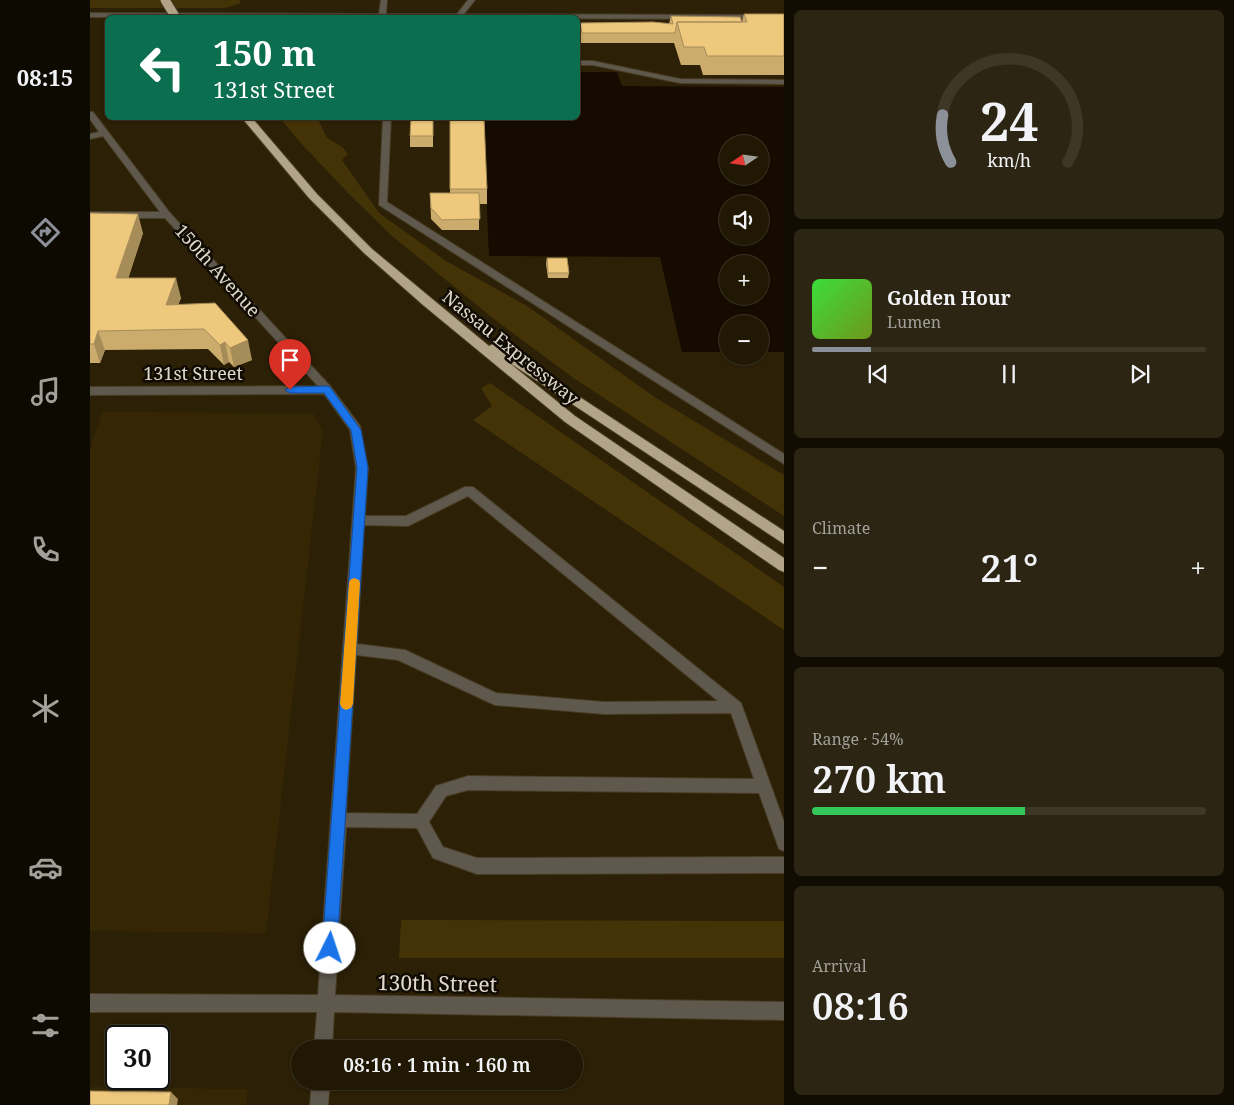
<!DOCTYPE html>
<meta charset="utf-8">
<style>
:root{--surface:#211804;--page:#2d2513;--text:#f1f3f6;--muted:#a2a09a;--line:#3e3726;--accent:#8c9099}
body{margin:0;font-family:"Noto Serif",serif;background:var(--page);color:var(--text);height:100vh;display:flex;flex-direction:column;font-size:19px;white-space:nowrap}
*{box-sizing:border-box;margin:0}
p{font-size:16px;color:var(--muted)}
.icon{flex:none;width:28px;height:28px;fill:none;stroke:currentColor;stroke-width:2;stroke-linecap:round;stroke-linejoin:round}
.map{position:relative;flex:1;overflow:hidden}
.sheet{display:flex;flex-direction:column;gap:10px;padding:10px;background:#120d02;width:450px}
.sheet>*{flex:none}
.hud{position:absolute;left:15px;top:15px;width:475px;height:105px;border-radius:8px;box-shadow:0 1px 4px #0004,0 0 0 1px var(--line);background:#0b6e4f;color:#fff;overflow:hidden}
.needle{width:32px;rotate:257deg}
.tools{position:absolute;left:629px;top:135px;display:grid;gap:10px}
.tools a{display:grid;place-items:center;width:50px;height:50px;border-radius:50%;background:var(--surface);box-shadow:0 1px 4px #0004,0 0 0 1px var(--line);font-size:25px}
.speed{position:absolute;left:15px;top:1025px;display:flex;gap:10px;font-size:25px;font-weight:700;text-align:center}
.speed>*{display:grid;place-content:center;width:65px;height:65px;border-radius:50%;background:var(--surface);box-shadow:0 1px 4px #0004,0 0 0 1px var(--line);line-height:1}
.speed .limit{border:2px solid #111;border-radius:8px;background:#fff;color:#111}
.pin{position:absolute;display:grid;place-items:center;width:42px;height:42px;color:#fff;margin:-51px -21px;border-radius:50% 50% 50% 0;rotate:-45deg;box-shadow:0 0 5px #0007}
.pin .icon{rotate:45deg}
.me{position:absolute;width:55px;margin:-28px;rotate:4deg;stroke-linejoin:round;filter:drop-shadow(0 0 4px #0008)}
.turn{display:flex;align-items:center;gap:18px;height:105px;padding:0 25px;font-size:22px}
.turn .icon{width:65px;height:65px;stroke-width:2.5}
.turn b{display:block;font-size:35px;line-height:42px}
.big{font-size:38px;font-weight:600;line-height:1.1}
.sheet .widget{flex:1;display:flex;flex-direction:column;justify-content:center;gap:8px;min-width:0;padding:0 18px;border-radius:8px;background:var(--page)}
.sheet .dial{align-items:center;gap:0}
.dial svg{height:130px;overflow:visible;fill:none;stroke:var(--line);stroke-width:7;stroke-linecap:round;text-anchor:middle}
.dial text{fill:var(--text);stroke:none}
.song{display:flex;align-items:center;gap:15px}
.cover{width:60px;height:60px;border-radius:8px;background:linear-gradient(135deg,hsl(120 70% 55%),hsl(80 70% 35%))}
.played{height:5px;border-radius:2px;background:linear-gradient(90deg,var(--accent) 15%,var(--line) 15%)}
.keys{display:flex;justify-content:space-around;direction:ltr}
.heat{display:flex;justify-content:space-between;align-items:center;font-size:28px;direction:ltr}
.charge{height:8px;border-radius:4px;background:linear-gradient(90deg,#34c759 54%,var(--line) 0)}
.trip{position:absolute;left:201px;top:1040px;width:292px;height:50px;border-radius:25px;background:var(--surface);box-shadow:0 1px 4px #0004,0 0 0 1px var(--line);font-weight:600;line-height:50px;text-align:center}
main{display:flex;flex:1;min-height:0}
.dock{display:flex;flex-direction:column;width:90px;justify-content:space-around;align-items:center;background:#0d0a02;color:var(--muted)}
.dock .icon{width:35px;height:35px}
.dock .current{color:var(--accent)}
.dock b{font-size:22px;color:var(--text)}
.map>svg:first-child{display:block}
</style>
<main>
<nav class="dock">
<b>08:15</b>
<svg class="icon current" aria-label="directions" viewBox="0 0 24 24"><path d="M12 3l9 9-9 9-9-9zM9 14v-3h6M13 9l2 2-2 2"/></svg>
<svg class="icon" aria-label="music" viewBox="0 0 24 24"><path d="M9 18V5l10-2v13"/><circle cx="6" cy="18" r="3"/><circle cx="16" cy="16" r="3"/></svg>
<svg class="icon" aria-label="phone" viewBox="0 0 24 24"><path d="M5 4h4l2 5-3 2q2 4 5 5l2-3 5 2v4C11 20 4 13 5 4z"/></svg>
<svg class="icon" aria-label="climate" viewBox="0 0 24 24"><path d="M12 3v18M4 7l16 10M4 17L20 7"/></svg>
<svg class="icon" aria-label="car" viewBox="0 0 24 24"><path d="M5 17H2v-5l4-1 3-4h7l3 4 3 1v5h-3M9 17h6M6 11h13"/><circle cx="7" cy="17" r="2"/><circle cx="17" cy="17" r="2"/></svg>
<svg class="icon" aria-label="filters" viewBox="0 0 24 24"><path d="M4 7h16M4 17h16"/><circle cx="9" cy="7" r="2"/><circle cx="15" cy="17" r="2"/></svg>
</nav>
<div class="map">
<svg width="694" height="1105" viewBox="0 0 694 1105">
<rect width="100%" height="100%" fill="#2c2006"/>
<!-- built -->
<path fill="#352604" d="M12,412l211,1 10,18 -57,502 -176,-2v-482z
M0,1087l158,2 -2,16h-156z"/>
<!-- green -->
<path fill="#453308" d="M0,0h151l-2,4 -14,4h-135z
M190,118h37l10,20 15,9 6,7 -6,6 37,53 67,48 81,45 129,92 128,77v41l-212,-139 -78,-58 -102,-83 -44,-43 -50,-53z
M400,383l294,204v43l-311,-210 19,-14 -11,-18z
M311,920l383,1v37h-385z"/>
<!-- water -->
<path fill="#150b00" fill-rule="evenodd" d="M488,72h39l5,14 162,1v265h-24v-28h-32l-1,28h-45l-22,-95 -171,-1 -6,-138h95zM638,144h32v32h-32zM638,204h32v32h-32zM638,264h32v32h-32z"/>
<g fill="none" stroke-linecap="round" stroke-linejoin="round">
<defs>
<path id="minor" d="M291,0h6l-1,14h71l11,-14h7l-11,14 320,1v4l-694,-2v-4l289,1z
M488,61h15l87,18 104,1v4l-104,-1 -87,-18h-15z
M0,112h3l77,101 161,174 29,39 8,42 -3,48h41l59,-29h8l268,216 43,119v29l-5,-2 -20,-56 -291,-3 -22,6 -17,26 14,25 34,11 307,-1v16l-307,1 -44,-16 -16,-30 -71,-1 -11,168 449,7v18l-450,-8 -2,37h-18l3,-37h-227v-18l228,1 38,-527 -6,-38 -26,-36 -234,1v-8l228,-1 -153,-168h-75v-6h70l-57,-76 -13,3v-5l9,-2 -9,-13zM378,496l250,205 -114,1 -108,-9 -91,-43 -48,-6 7,-119 44,1zM266,655l42,5 97,45 109,9 127,-1 23,66 -286,-3 -32,10 -19,28 -71,-1z
M293,118h8l-4,84 397,252v10l-405,-259z
M222,1081h18l-2,24h-18z"/>
<path id="highway" d="M152,118h10l65,76 55,55 117,97 6,-3 4,1 285,187v13l-277,-183 68,55 209,142v14l-5,-2 -214,-148 -142,-117 -59,-52 -55,-55z"/>
</defs>
<!-- minor casing -->
<use href="#minor" stroke="#493d25" stroke-width="2"/>
<!-- highway casing -->
<use href="#highway" stroke="#493d25" stroke-width="2"/>
<!-- minor -->
<use href="#minor" fill="#5e584d" fill-rule="evenodd"/>
<!-- highway -->
<use href="#highway" fill="#b2a487" fill-rule="evenodd"/>
<defs>
<path id="highway-bridge" d="M75,0l11,18"/>
</defs>
<!-- highway-bridge casing -->
<use href="#highway-bridge" stroke="#493d25" stroke-width="11" stroke-linecap="butt"/>
<!-- highway-bridge -->
<use href="#highway-bridge" stroke="#b2a487" stroke-width="9"/>
</g>
<!-- wall -->
<path fill="#ccac6c" d="M654,14h40v61h-81l-3,-10h-19l-7,-22h-93l-2,-10 1,-10 89,1 2,-8 71,6z
M488,34l2,11 -1,5h-1z
M343,118v29h-23v-11z
M360,118l37,71v15h-8v26h-37l-11,-11 -1,-26h20z
M0,213l53,20 -15,45 53,20 -3,6 74,56 -18,7 -5,-5 -5,3 -16,-16 -103,1 -5,13h-10z
M457,258l22,15 -1,5h-20l-2,-14z"/>
<!-- shaded-wall -->
<path fill="#a68c58" d="M48,214l5,19 -21,65 -6,-20z
M86,278l5,20 -10,27 -5,-20z
M8,331l7,19 -5,13 -6,-19z
M158,340l4,20 -18,7 -4,-19z
M135,342l4,20 -5,3 -4,-20z
M81,1092l7,7 -1,6h-8z"/>
<!-- building -->
<path fill="#edc87d" stroke="#a68c58" d="M654,14h40v42h-77l-3,-9h-20l-7,-25h70z
M581,16l69,1 2,5h-65l-2,11h-93l-2,-10 73,-1 20,2z
M488,34l2,11h-2z
M321,118h22v18h-23z
M360,118h34l3,71h-37z
M340,193h49l1,26 -38,1 -11,-12z
M0,213l48,1 -22,64h60l-10,27 49,-2 33,37 -18,8 -5,-6 -5,3 -16,-16 -106,2 -4,13h-4z
M457,258h20l2,15h-21z
M0,1091l81,1 -2,13h-79z"/>
<!-- route -->
<path fill="#1a73e8" stroke="#114b97" d="M237,386l3,1 31,43 7,38 -31,480 -2,5 -5,2 -6,-2 -2,-5 35,-480 -6,-38 -27,-37h-34l-5,-3 5,-3z"/>
<!-- slow -->
<path fill="#f59e0b" d="M264,578l5,2 1,3 -7,121 -2,4 -5,2 -4,-2 -2,-4 9,-121 1,-3z"/>
<g text-anchor="middle" dominant-baseline="central" stroke-width="5" stroke-linejoin="round" paint-order="stroke">
<!-- street labels -->
<g font-size="18" fill="#e0d8ca" stroke="#100b03">
<text transform="translate(128 270) rotate(48)">150th Avenue</text>
<text transform="translate(421 347) rotate(39)">Nassau Expressway</text>
<text x="103" y="373">131st Street</text>
</g>
<!-- near-street labels -->
<g font-size="21" fill="#e0d8ca" stroke="#100b03">
<text transform="translate(347 983) rotate(1)">130th Street</text>
</g>
</g>
</svg>
<div class="tools">
<a><svg class="needle" viewBox="-14 -14 28 28"><path d="M0-13l5 13h-10z" fill="#e53935"/><path d="M0 13l5-13h-10z" fill="#a2a09a"/></svg></a>
<a><svg class="icon" aria-label="sound" viewBox="0 0 24 24"><path d="M4 9h4l5-4v14l-5-4H4zM17 9q2 3 0 6"/></svg></a>
<a>+</a>
<a>−</a>
</div>
<div class="speed"><div class="limit">30</div></div>
<div class="pin" style="left:200px;top:390px;background:#d93025"><svg class="icon" aria-label="arrive" viewBox="0 0 24 24"><path d="M6 21V4h12l-3 4 3 4H6"/></svg></div>
<svg class="me" style="left:240px;top:948px" viewBox="-20 -20 40 40"><circle r="19" fill="#fff"/><path d="M0-13L10 11 0 6-10 11z" fill="#1a73e8"/></svg>
<div class="trip">08:16 · 1 min · 160 m</div>
<div class="hud">
<div class="turn"><svg class="icon" aria-label="left" viewBox="0 0 24 24"><path d="M17 20v-9H6M10 6l-5 5 5 5"/></svg><div><b>150 m</b>131st Street</div></div>
</div>
</div>
<section class="sheet">
<div class="widget dial"><svg viewBox="0 0 100 80">
<path d="M14 69A42 42 0 1 1 86 69"/>
<path d="M14 69A42 42 0 0 1 9 40" stroke="#8c9099"/>
<text x="50" y="56" font-size="32" font-weight="700">24</text>
<text x="50" y="72" font-size="11">km/h</text>
</svg></div>
<div class="widget">
<div class="song"><i class="cover"></i><div><b>Golden Hour</b><p>Lumen</p></div></div>
<div class="played"></div>
<div class="keys"><svg class="icon" aria-label="previous" viewBox="0 0 24 24"><path d="M18 5L8 12l10 7zM5 5v14"/></svg><svg class="icon" aria-label="pause" viewBox="0 0 24 24"><path d="M8 5v14M16 5v14"/></svg><svg class="icon" aria-label="next" viewBox="0 0 24 24"><path d="M6 5l10 7-10 7zM19 5v14"/></svg></div>
</div>
<div class="widget"><p>Climate</p>
<div class="heat"><a>−</a><b class="big">21°</b><a>+</a></div>
</div>
<div class="widget"><p>Range · 54%</p><b class="big">270 km</b><div class="charge"></div></div>
<div class="widget"><p>Arrival</p><b class="big">08:16</b></div>
</section>
</main>
